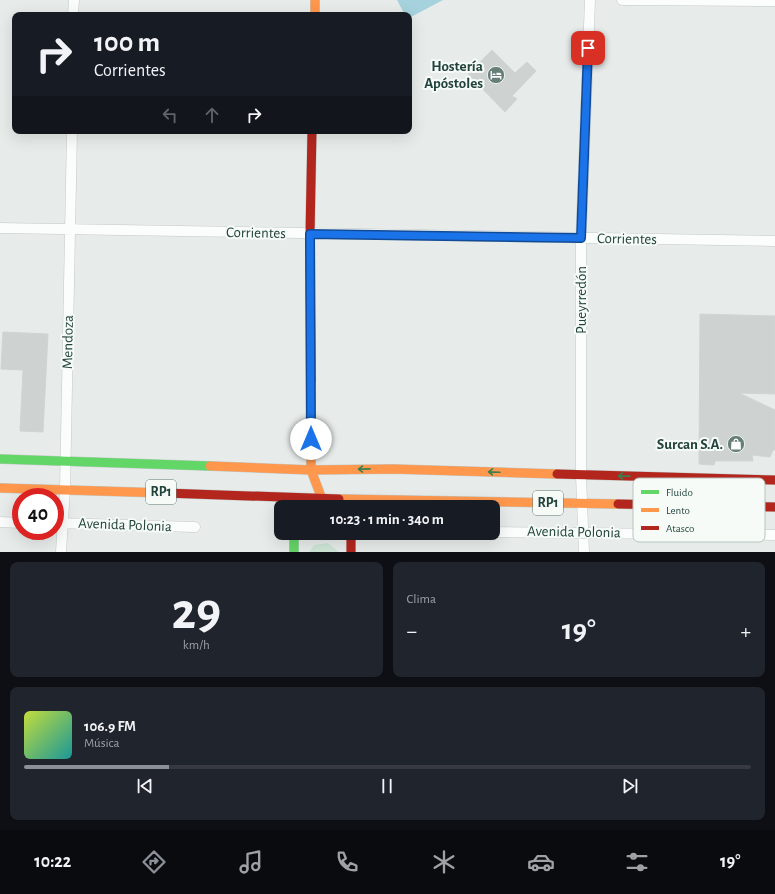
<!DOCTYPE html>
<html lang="es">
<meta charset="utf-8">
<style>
:root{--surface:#171b24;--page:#20242c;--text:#f1f3f6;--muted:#9ea1a6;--line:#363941;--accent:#8c9099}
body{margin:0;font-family:"Alegreya Sans",sans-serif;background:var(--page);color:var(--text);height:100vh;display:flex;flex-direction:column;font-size:15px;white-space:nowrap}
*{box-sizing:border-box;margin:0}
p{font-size:13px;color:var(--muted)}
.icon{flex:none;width:22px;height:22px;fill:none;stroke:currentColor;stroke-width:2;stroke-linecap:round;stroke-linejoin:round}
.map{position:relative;height:552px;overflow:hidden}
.details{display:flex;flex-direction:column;gap:10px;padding:10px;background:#0d0f14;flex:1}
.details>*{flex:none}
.banner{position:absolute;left:12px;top:12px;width:400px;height:122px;border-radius:8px;box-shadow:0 4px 16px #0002;background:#171b24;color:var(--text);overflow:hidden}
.speed{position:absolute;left:12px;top:488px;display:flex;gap:8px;font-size:20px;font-weight:700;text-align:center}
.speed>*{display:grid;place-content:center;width:52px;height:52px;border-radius:50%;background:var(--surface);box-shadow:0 4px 16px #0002;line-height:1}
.speed .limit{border:6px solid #d22;background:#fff;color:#111}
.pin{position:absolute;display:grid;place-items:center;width:34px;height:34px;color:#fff;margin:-17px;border-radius:8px;box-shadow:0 2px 6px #0006}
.me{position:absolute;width:44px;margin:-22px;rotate:0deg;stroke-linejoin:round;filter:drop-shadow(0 0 3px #0008)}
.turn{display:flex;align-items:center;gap:14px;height:84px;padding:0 16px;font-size:18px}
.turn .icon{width:52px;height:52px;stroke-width:2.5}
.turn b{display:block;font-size:28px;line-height:34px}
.lanes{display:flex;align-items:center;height:38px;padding:0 16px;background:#0003;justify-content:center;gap:20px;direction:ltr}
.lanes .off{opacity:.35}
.big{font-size:30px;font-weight:700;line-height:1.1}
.details .widget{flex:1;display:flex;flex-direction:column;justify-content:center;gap:6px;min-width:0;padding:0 14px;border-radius:8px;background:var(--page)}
.details .dial{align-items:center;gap:0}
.dial b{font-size:52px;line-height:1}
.song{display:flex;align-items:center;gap:12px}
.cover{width:48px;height:48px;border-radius:6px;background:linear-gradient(135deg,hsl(70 70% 55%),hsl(180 70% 35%))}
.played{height:4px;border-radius:2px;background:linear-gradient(90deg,var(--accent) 20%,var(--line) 20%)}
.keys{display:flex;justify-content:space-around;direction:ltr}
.heat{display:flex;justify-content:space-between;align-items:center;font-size:22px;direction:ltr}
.details .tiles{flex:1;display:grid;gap:10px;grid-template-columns:1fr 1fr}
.widget:last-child{grid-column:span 2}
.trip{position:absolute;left:274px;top:500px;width:226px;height:40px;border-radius:8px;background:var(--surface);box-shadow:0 4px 16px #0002;font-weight:700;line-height:40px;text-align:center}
.dock{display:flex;height:64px;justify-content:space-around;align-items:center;background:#090b0e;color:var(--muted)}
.dock .icon{width:28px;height:28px}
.dock .active{color:var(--accent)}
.dock b{font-size:18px;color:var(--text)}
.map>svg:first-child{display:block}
</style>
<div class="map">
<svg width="775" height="552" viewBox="0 0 775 552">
<rect width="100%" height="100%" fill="#e7ecea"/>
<!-- green -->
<path fill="#cfe6d7" d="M328,543l11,9h-30l5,-7z"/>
<!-- water -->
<path fill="#a5d2dd" d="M397,0h46l-34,18v-3h-4z"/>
<!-- building -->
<path fill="#ced3d1" stroke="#cfd5d3" d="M492,50l23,23 12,-11 9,9 -24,25 5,3 -12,13 -37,-38z
M700,314l75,2v78l-36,-1 36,17v40h-2l-3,7 -18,-2 1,6h-38l-1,4 -15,-1z
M3,332l45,2 -5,98 -23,-1 3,-61 -22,-1z"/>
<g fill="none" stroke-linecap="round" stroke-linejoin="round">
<defs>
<path id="street" d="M622,0l153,1
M73,15l1,-15
M0,228l775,13
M0,522l21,1
M55,523l140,4
M493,532l282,3
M61,552l4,-63 7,-358
M584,552l-3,-77v-237l9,-238"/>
<path id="fast" d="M0,459l210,7
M294,533v19"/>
<path id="slow" d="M315,0v15
M311,381v89l11,29
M210,466l101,4 82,-1 164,5
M0,488l165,5
M339,499l279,5"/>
<path id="jam" d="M311,381l-1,-147 2,-103
M557,474l218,6
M165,493l174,6
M618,504l157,3
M351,533v19"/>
</defs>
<!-- street casing -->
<use href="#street" stroke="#c4c9c7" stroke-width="11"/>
<!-- fast casing -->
<use href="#fast" stroke="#c2cac8" stroke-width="10"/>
<!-- slow casing -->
<use href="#slow" stroke="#c2cac8" stroke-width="10"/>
<!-- jam casing -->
<use href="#jam" stroke="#c2cac8" stroke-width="10"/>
<!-- street -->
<use href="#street" stroke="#fbfcfc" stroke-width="10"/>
<!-- fast -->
<use href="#fast" stroke="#63d668" stroke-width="9"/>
<!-- slow -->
<use href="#slow" stroke="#ff974d" stroke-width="9"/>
<!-- jam -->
<use href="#jam" stroke="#b3261e" stroke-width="9"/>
</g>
<!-- one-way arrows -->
<defs><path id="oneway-shaft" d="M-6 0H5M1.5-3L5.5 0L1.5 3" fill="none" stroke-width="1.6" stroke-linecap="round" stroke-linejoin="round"/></defs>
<g stroke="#3c7e4e">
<use href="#oneway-shaft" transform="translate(364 469) rotate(179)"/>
<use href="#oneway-shaft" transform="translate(494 472) rotate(-178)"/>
<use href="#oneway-shaft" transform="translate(624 476) rotate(-179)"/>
</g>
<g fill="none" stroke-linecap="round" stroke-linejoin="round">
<defs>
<path id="route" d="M311,439l-1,-205 271,4 7,-190"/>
</defs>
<!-- route casing -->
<use href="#route" stroke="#114b97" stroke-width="10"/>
<!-- route -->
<use href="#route" stroke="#1a73e8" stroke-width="7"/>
</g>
<!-- icons -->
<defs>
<symbol id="hotel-disc" viewBox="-11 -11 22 22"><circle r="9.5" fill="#677e79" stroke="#f6fbf8"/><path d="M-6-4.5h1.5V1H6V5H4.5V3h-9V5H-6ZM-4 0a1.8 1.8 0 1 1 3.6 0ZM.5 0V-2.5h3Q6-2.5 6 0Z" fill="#fff"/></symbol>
<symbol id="shop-disc" viewBox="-11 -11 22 22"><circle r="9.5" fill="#677e79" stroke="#f6fbf8"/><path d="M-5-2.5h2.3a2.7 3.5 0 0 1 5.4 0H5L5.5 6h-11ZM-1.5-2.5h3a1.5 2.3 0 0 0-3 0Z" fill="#fff"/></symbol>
</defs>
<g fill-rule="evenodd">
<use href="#hotel-disc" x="486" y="65" width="20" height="20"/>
<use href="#shop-disc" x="726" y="434" width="20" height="20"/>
</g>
<g text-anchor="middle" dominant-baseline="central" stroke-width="4" stroke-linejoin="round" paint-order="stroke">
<!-- shield labels -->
<g fill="#f6fbf8" stroke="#627a74" stroke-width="1">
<rect x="146" y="480" width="30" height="24" rx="3"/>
<rect x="533" y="491" width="30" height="24" rx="3"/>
</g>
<g font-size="14" font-weight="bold" fill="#22433c">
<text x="161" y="492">RP1</text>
<text x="548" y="503">RP1</text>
</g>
<!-- poi labels -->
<g font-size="15" font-weight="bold" fill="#22433c" stroke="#f6fbf8" text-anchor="end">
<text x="483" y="66">Hostería<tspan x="483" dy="17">Apóstoles</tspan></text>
<text x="723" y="444">Surcan S.A.</text>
</g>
<!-- street labels -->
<g font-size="15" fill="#22433c" stroke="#f6fbf8">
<text transform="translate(256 233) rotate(1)">Corrientes</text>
<text transform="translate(627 239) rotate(1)">Corrientes</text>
<text transform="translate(581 300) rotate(-90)">Pueyrredón</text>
<text transform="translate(68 342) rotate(-89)">Mendoza</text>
<text transform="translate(125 525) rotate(2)">Avenida Polonia</text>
<text transform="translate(574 532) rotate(1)">Avenida Polonia</text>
</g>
</g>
<!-- legend -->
<rect x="633" y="478" width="132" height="64" rx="6" fill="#f6fbf8" stroke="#b6c4c0" stroke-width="1"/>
<rect x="641" y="490" width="18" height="4" fill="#63d668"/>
<rect x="641" y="508" width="18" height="4" fill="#ff974d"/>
<rect x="641" y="526" width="18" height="4" fill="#b3261e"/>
<g font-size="11" fill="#22433c">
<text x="666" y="496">Fluido</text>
<text x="666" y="514">Lento</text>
<text x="666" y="532">Atasco</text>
</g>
</svg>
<div class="speed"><div class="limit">40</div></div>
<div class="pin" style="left:588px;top:48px;background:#d93025"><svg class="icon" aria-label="arrive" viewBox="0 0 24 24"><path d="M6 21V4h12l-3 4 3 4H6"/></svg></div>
<svg class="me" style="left:311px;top:439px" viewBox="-20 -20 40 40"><circle r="19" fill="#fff"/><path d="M0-13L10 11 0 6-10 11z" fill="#1a73e8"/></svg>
<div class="trip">10:23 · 1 min · 340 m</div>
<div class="banner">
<div class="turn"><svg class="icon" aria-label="right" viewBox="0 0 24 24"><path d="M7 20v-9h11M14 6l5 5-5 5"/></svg><div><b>100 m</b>Corrientes</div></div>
<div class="lanes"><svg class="icon off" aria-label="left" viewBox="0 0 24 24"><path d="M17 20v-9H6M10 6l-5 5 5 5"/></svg><svg class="icon off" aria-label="ahead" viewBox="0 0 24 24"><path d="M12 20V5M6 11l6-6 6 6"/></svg><svg class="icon" aria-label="right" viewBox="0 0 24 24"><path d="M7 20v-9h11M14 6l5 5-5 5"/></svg></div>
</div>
</div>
<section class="details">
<div class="tiles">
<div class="widget dial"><b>29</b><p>km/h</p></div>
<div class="widget"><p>Clima</p>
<div class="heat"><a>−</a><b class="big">19°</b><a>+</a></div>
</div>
<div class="widget">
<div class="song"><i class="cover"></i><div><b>106.9 FM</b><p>Música</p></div></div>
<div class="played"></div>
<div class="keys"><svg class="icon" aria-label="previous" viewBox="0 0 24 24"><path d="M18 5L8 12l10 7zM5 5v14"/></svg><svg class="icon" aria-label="pause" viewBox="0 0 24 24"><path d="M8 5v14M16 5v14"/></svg><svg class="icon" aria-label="next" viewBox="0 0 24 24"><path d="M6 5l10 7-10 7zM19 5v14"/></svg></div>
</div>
</div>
</section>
<nav class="dock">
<b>10:22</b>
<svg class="icon active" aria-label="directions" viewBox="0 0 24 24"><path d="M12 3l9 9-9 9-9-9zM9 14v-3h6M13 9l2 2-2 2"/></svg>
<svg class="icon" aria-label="music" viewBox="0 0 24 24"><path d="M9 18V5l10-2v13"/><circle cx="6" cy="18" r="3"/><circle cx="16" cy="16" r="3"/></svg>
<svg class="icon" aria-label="phone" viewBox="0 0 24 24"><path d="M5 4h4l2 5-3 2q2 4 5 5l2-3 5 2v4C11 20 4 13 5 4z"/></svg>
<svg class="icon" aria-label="climate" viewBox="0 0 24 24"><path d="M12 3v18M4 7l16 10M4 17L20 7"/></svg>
<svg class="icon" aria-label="car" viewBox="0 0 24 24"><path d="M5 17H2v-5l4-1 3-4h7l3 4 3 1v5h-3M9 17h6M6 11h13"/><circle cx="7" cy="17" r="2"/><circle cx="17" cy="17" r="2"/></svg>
<svg class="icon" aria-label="filters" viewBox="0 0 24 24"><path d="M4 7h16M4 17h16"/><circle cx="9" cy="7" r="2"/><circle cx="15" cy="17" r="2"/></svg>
<b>19°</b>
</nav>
